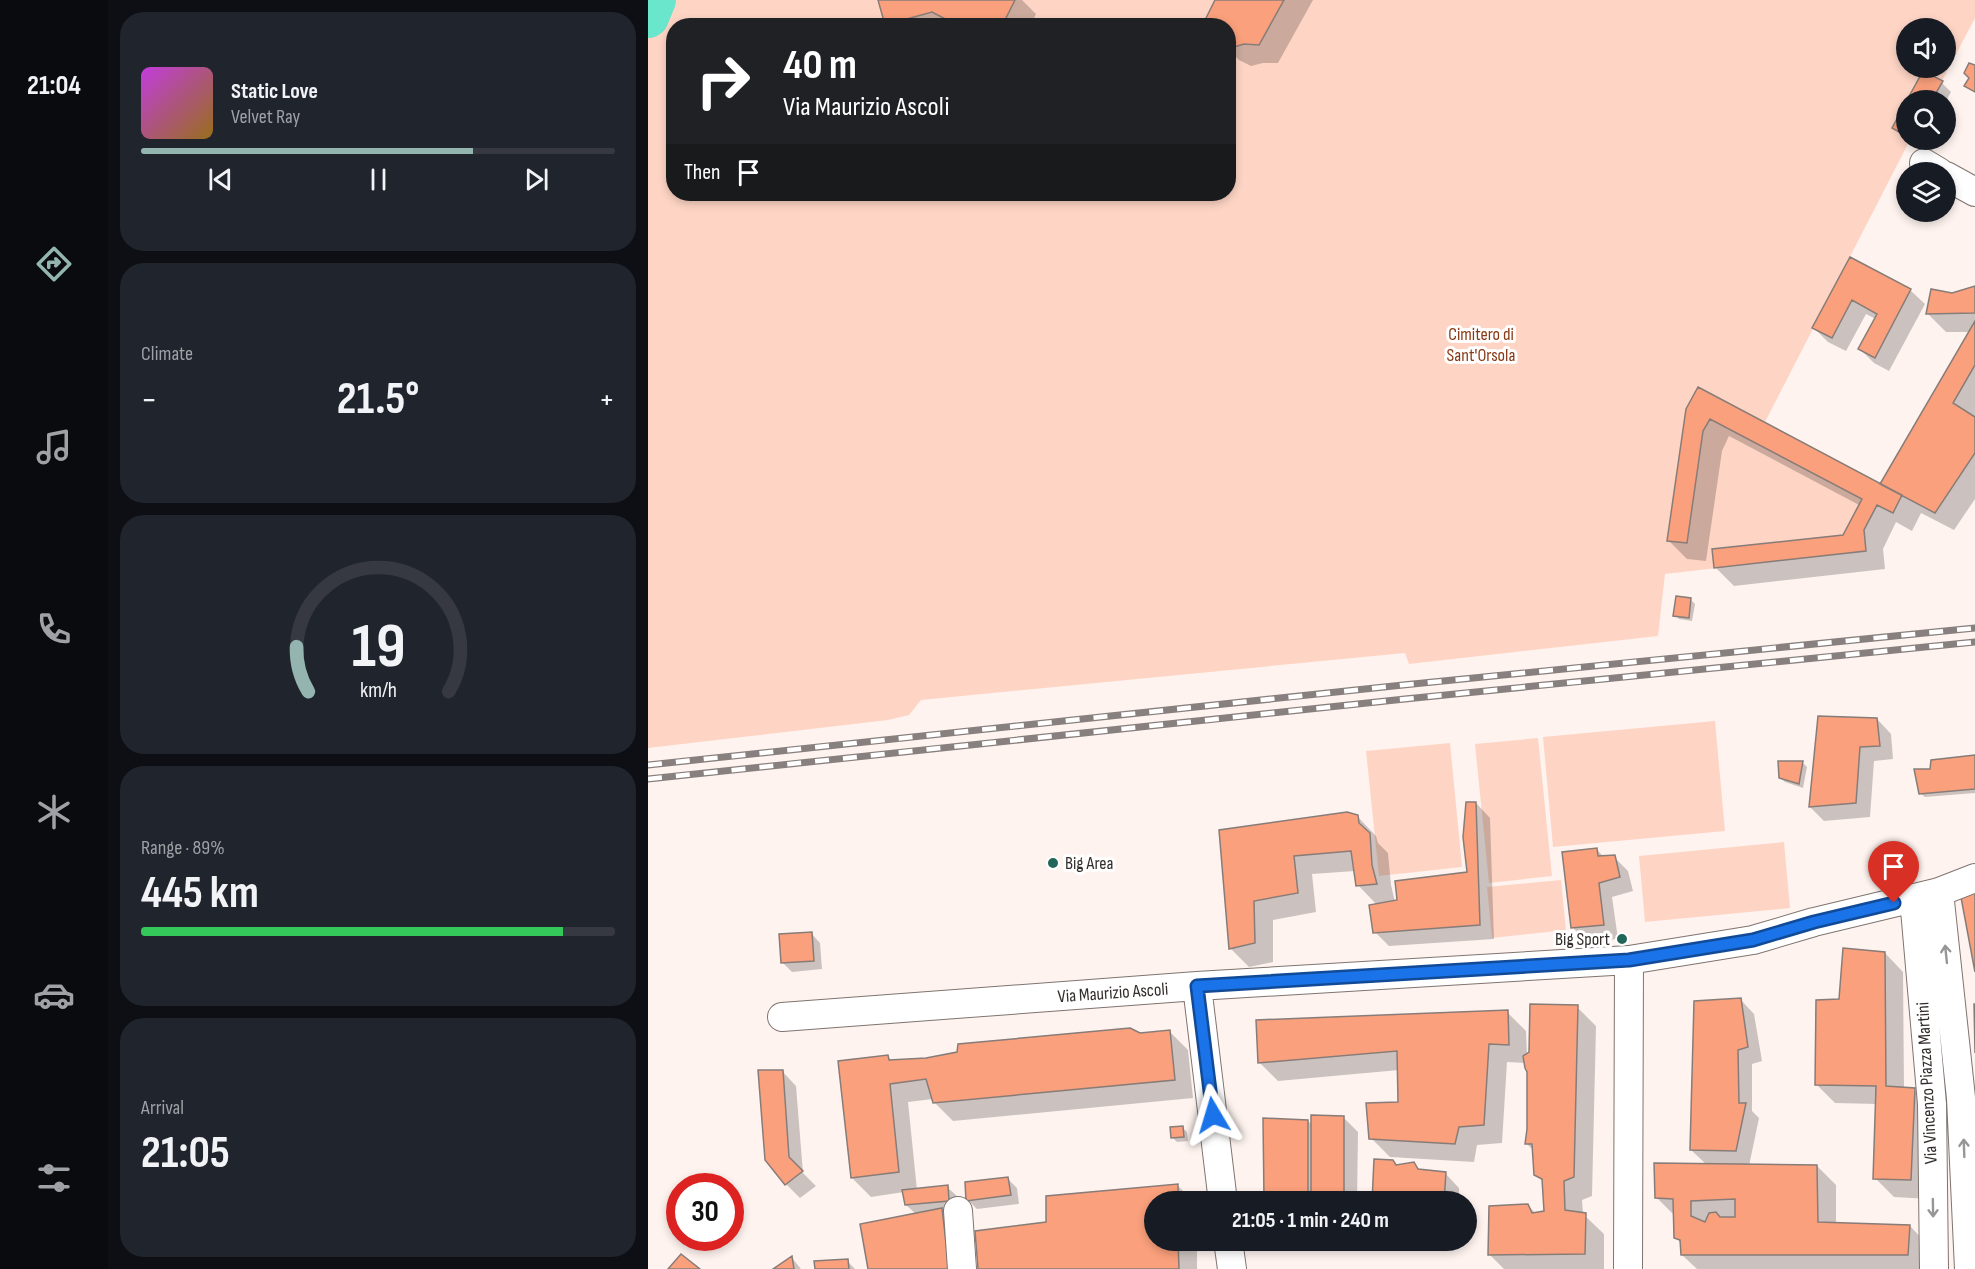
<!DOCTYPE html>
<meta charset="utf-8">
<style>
:root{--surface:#171b24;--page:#20242c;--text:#f1f3f6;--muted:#9ea1a6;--line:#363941;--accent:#93b4af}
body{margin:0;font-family:"Sofia Sans Condensed",sans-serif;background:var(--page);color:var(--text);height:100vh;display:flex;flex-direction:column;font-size:22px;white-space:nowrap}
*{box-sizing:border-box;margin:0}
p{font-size:20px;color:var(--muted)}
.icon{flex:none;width:33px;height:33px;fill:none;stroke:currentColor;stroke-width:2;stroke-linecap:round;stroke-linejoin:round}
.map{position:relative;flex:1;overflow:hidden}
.details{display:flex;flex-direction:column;gap:12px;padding:12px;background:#0d0f14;width:540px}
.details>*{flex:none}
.guide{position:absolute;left:18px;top:18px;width:570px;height:183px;border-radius:24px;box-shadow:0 3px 9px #0003;background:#202124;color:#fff;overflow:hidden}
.fabs{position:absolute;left:1248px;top:18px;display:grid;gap:12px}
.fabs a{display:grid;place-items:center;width:60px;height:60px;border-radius:50%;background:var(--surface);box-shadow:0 3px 9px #0003;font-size:30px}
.speed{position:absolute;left:18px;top:1173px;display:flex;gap:12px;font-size:30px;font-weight:700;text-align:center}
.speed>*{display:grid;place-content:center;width:78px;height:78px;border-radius:50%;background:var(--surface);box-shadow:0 3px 9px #0003;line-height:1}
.speed .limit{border:9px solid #d22;background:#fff;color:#111}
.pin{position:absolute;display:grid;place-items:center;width:51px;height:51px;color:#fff;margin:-62px -26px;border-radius:50% 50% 50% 0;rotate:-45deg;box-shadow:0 0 6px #0007}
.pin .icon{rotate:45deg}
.me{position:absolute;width:66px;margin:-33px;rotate:353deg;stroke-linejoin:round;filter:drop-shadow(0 0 4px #0008)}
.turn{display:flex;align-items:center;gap:21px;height:126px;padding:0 18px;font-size:27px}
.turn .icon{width:78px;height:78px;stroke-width:2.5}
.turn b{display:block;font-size:42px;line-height:51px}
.then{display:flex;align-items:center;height:57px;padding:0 18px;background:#0003;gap:12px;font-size:22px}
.big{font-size:45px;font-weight:700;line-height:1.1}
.details .card{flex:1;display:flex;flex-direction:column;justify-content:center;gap:9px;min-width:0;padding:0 21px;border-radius:24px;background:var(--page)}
.details .dial{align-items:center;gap:0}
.dial svg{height:156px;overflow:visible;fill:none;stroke:var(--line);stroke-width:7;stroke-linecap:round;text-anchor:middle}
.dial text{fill:var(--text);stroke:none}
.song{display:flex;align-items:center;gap:18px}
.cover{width:72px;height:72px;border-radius:9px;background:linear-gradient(135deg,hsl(290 70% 55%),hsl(40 70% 35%))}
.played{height:6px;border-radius:3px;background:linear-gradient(90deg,var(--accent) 70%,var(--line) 70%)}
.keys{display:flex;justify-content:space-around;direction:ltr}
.heat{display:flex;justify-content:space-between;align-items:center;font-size:33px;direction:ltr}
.charge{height:9px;border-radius:4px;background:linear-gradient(90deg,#34c759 89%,var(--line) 0)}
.trip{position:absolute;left:496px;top:1191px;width:333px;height:60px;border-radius:30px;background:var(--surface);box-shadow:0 3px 9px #0003;font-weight:700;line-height:60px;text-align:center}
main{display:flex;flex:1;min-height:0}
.dock{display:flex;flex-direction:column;width:108px;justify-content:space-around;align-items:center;background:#090b0e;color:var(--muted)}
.dock .icon{width:42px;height:42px}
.dock .active{color:var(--accent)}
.dock b{font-size:27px;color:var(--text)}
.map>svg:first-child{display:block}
</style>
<main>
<nav class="dock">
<b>21:04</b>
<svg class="icon active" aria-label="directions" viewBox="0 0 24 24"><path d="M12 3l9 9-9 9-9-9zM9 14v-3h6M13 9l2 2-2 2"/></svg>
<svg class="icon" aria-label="music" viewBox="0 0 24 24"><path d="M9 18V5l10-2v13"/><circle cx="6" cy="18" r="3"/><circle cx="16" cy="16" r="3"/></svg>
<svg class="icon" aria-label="phone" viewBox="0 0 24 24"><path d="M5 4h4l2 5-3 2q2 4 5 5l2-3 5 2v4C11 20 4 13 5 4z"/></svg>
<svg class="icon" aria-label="climate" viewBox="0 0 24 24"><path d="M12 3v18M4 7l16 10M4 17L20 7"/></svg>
<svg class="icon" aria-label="car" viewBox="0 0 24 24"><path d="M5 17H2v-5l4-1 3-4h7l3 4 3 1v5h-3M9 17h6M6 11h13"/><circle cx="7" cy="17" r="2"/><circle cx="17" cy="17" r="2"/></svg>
<svg class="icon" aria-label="filters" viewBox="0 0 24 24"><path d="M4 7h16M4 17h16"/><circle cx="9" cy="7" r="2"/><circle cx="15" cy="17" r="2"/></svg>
</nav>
<section class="details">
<div class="card">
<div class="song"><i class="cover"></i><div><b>Static Love</b><p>Velvet Ray</p></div></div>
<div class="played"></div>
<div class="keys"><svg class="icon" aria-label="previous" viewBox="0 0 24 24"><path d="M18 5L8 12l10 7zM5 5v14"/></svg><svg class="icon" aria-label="pause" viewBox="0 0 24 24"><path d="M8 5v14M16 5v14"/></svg><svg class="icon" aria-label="next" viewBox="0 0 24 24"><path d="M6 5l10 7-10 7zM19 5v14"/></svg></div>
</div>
<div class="card"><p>Climate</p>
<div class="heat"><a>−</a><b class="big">21.5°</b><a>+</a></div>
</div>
<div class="card dial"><svg viewBox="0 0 100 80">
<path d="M14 69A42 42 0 1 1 86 69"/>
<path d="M14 69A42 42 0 0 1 8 46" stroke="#93b4af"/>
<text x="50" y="56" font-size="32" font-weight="700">19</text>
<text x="50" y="72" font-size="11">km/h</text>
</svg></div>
<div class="card"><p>Range · 89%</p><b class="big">445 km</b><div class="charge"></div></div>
<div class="card"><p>Arrival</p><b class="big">21:05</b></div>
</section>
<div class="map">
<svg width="1327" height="1269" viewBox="0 0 1327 1269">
<rect width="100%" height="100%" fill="#fef3ef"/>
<!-- green -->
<path fill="#fed5c5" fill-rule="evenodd" d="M0,0h1327v18l-43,82h-26v40h4l-145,282 137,73 -9,18 -16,-8 -13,25 2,21 -201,23 -7,62 -249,28 -4,-11 -484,47 -12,15 -21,5 -240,28zM26,26h554v168h-554zM1258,28h40v40h-40z
M1067,721l10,110 -172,16 -10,-110z
M890,738l14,138 -63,7 -14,-139z
M802,743l12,124 -83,9 -13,-125z
M1136,842l6,66 -145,14 -6,-66z
M913,880l5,50 -74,8 -5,-51z"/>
<!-- shadow -->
<path fill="#0003" d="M231,0h143l14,14 -6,12h-143z
M569,0h96l-35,63h-15l-12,3 -12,-6 -11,-11v-23z
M1276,73l18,10 9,9 -5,9 -37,-1z
M1258,105v34l-12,-11z
M1260,140h17l-4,6z
M1202,259l60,31 15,14 -36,67 -15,-8 -14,-14 16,-30 -10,-5 -20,37 -18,-9 -14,-14z
M1327,288v211l-21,31 -33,-17 -9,18 -16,-9 -13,27 2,20 -151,17 -19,-19 129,-31 17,-30 -132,-70 -7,15 -16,110 -19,-2 -19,-19 19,-130 194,76 90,-154h-25l-19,-19 25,-18z
M1043,600l4,4 -3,17 -13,-2 -4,-4z
M1229,719l14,15 2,25 -19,2 -4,56 -46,4 -14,-14z
M1327,757v36l-50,4 -5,-4 12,-23 1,-8z
M1132,763h23l4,4 -4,21 -18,-6 -5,-4z
M828,803l14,15 4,121 -105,7 -14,-14 2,-27 -19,-20 -3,-14 -43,3 4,38 -43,8v42l-24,5 -19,-19 -10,-117 137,-15 19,20 2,7 10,10 3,32 4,17 74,-29z
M948,849l8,8h10l14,14 5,20 -21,6 6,42 -31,2 -15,-14z
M163,933l9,10 2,26 -30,3 -10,-10z
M1237,953l18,19 1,117 10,1 19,19 -4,90 -35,-2 -19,-19 2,-74 -42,-1 -19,-19 24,-84z
M1092,999l14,15 8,47 -10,3v47l7,7 -10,48h68l19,19v39l74,2 18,19 -1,24h-230l-15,-14v-11l-6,-6 -1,-22 -18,-18 50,-33 -16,-15z
M929,1007l19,19 -4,170 -10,4 1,14 21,20v35h-100l-14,-14 38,-50 8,9 9,-2 -2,-30 -7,-8 -2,-23 -7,-7 2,-73 -3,-8 -19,-1 -5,81 -25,2 -3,17 -84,-5 -19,-19 28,-34v-34l-121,11 -19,-19 248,-50 19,19 1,24z
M521,1031l19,19 5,48 -240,23 -19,-19 -1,-3 -25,3 9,88 30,-3 10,9v14l-13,1 17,17 4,41h-95l46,-55 -10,-9 -2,-13 -33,5 -19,-19 36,-121 4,4 34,-2z
M134,1071l14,15 7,87 13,13 -16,12 -14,-14z
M695,1117l15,15 -1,70h-90l-1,-2 42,-79 5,5z
M534,1127l5,5 1,9 -11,1 -4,-4z
M766,1163l7,8 24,2 14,15v14h-85l23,-35z
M360,1179l9,9 2,16 -42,5 -9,-9z
M530,1186l16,16h-39v38h42v29h-217l67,-45z
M144,1258l9,11h-25z
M199,1261l8,8h-38z"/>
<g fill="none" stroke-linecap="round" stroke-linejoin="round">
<!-- river -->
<path stroke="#69e6cb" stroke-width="42" d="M0,17l7,-17"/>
</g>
<!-- building -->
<path fill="#faa07c" stroke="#887c78" stroke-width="1.5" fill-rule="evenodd" d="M230,0h137l-13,26h-43l-27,-14 -47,13z
M567,0h69l-25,45 -15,-1 -13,4 -3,-2v-20h-14l-8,-8z
M1321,63l6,2v27l-11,-6 5,-8 -5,-5z
M1275,71l20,10 -11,19h-25z
M1258,102v34l-14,-8z
M1202,257l61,32 -36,69 -17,-9 19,-35 -25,-14 -20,38 -20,-10z
M1327,286v27l-49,1 5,-25 21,4z
M1327,321v44l-22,38 22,14v36l-40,60 -55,-29z
M1050,387l204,108 -9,18 -16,-8 -13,25 2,21 -152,17 -2,-19 131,-14 19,-36 -152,-80 -7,12 -16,112 -20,-2 19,-132z
M1028,596l15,2 -2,20 -16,-2z
M1170,716l59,2 3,28 -20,1 -4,56 -47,4z
M1327,755v34l-56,5 -5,-25h16l1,-9z
M1130,761h25l-4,23 -20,-6z
M818,802h10l4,123 -107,8 -4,-28 28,-5 -2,-19 72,-9 -4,-35z
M699,812l11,3 1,8 11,10 2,32 5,19 -21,2 -5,-35 -57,5 4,37 -44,8 1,42 -26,6 -10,-119z
M949,848l1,8 17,-1 5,22 -21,6 5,42 -33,3 -9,-76z
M1327,889v83l-15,-80z
M164,932l2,29 -33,2 -2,-29z
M1195,948l42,4 1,134 29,2 -4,92 -38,-1 3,-93 -61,-1 1,-85 23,-1z
M1093,998l7,49 -10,3 1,53h7l-10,48 -46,-1 4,-149z
M882,1004l48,1 -4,172 -10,4 1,29 21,3 -1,41 -97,1 1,-49 39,-2 4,9 12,-2 -2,-32 -8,-4 -2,-31h-7l2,-15v-57l-2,-4 -2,-12 6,-4z
M1326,1004h1v49z
M860,1010l1,35 -20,-1 -5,81 -25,2 -4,17 -86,-5 -3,-36 32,-1 -1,-51 -139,12 -2,-43z
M482,1028l10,5 30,-3 5,50 -242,23 -7,-24 -36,5 9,88 -48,6 -13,-117 50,-6 1,5 37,-2 31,-6 1,-8z
M110,1070h25l6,87 14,14 -18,14 -20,-25z
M663,1115l33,1v81h-33z
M615,1118l45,2v79l-44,1z
M535,1126l1,11 -13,1 -1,-11z
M726,1159l19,1 3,5 18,-3 4,7 28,3 -2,30h-72z
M1006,1163l163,2 1,57 92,3 -2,30h-227l-1,-15 -6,-2 -1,-39 -18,-1zM1087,1199v18h-15l-4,-5 -7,1 -4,9 -14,-6v-15z
M360,1177l3,18 -45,6 -1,-19z
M530,1184v18h-23v38h23l1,29h-201l-3,-38 71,-9v-26z
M300,1185l1,16 -44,4 -3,-15z
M294,1208l7,61h-81l-8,-45z
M33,1254l19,15h-32z
M144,1256l2,13h-21z
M200,1259l1,10h-34l-1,-8z"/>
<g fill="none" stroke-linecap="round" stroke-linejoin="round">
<defs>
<path id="street" d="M1276,163l15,9
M1298,176l29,16
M1291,892l22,206 8,171
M1266,898l18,206 2,165
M549,986l26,216
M134,1017l415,-31 432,-26 124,-20 61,-18 125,-30 36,-14
M310,1211l4,58
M580,1240l4,29
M980,1269l1,-309"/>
</defs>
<!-- street casing -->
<use href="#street" stroke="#7f746f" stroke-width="30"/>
<!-- street -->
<use href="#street" stroke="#fff" stroke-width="28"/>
<defs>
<path id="rail" d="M0,765l755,-80 572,-57
M0,779l757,-80 570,-57"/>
</defs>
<!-- rail casing -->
<use href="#rail" stroke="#88807e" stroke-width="7"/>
<!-- rail -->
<use href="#rail" stroke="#fff" stroke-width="4.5" stroke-dasharray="14" stroke-linecap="butt"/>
</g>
<!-- one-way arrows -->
<defs><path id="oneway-shaft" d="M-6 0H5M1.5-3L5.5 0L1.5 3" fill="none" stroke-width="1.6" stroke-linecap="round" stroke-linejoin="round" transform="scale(1.5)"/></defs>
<g stroke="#989695">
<use href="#oneway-shaft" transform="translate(1298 954) rotate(-96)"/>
<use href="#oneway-shaft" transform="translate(1316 1148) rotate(-92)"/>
<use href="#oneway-shaft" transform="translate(1285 1208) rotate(89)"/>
</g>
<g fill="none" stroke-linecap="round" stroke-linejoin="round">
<defs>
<path id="route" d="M565,1115l-16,-129 432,-26 124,-20 61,-18 80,-19"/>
</defs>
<!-- route casing -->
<use href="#route" stroke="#114b97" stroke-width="15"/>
<!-- route -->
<use href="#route" stroke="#1a73e8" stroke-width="10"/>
</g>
<!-- markers -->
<g fill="#216658" stroke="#fff" stroke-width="2">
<circle cx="405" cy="863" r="6"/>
<circle cx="974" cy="939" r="6"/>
</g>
<g text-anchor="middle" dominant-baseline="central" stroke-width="6" stroke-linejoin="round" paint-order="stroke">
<!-- park labels -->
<g font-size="18" fill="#893914" stroke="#fff">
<text x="833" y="334">Cimitero di<tspan x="833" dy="21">Sant'Orsola</tspan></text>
</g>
<!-- poi labels -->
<g font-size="18" fill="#322d2b" stroke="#fff" text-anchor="start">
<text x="417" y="863">Big Area</text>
<text x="962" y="939" text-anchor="end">Big Sport</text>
</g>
<!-- street labels -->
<g font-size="18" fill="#322d2b" stroke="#fff">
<text transform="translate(465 993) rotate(-4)">Via Maurizio Ascoli</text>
<text transform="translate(1279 1083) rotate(-93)">Via Vincenzo Piazza Martini</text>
</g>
</g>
</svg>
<div class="fabs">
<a><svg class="icon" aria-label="sound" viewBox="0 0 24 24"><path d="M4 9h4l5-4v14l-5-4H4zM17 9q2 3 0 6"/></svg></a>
<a><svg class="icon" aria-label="search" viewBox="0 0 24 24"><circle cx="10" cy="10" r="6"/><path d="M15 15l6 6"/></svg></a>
<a><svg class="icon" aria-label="layers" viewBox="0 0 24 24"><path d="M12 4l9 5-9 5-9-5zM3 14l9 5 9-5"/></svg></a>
</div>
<div class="speed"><div class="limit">30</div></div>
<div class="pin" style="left:1246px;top:903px;background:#d93025"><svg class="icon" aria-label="arrive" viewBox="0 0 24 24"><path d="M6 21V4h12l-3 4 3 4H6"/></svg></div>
<svg class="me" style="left:565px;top:1115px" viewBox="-20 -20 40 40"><path d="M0-17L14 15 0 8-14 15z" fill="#1a73e8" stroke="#fff" stroke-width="4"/></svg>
<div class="trip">21:05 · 1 min · 240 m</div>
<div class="guide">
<div class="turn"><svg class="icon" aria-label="right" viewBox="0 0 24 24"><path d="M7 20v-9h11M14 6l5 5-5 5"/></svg><div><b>40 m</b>Via Maurizio Ascoli</div></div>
<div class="then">Then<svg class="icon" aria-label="arrive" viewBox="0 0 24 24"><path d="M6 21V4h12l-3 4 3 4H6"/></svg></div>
</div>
</div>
</main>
